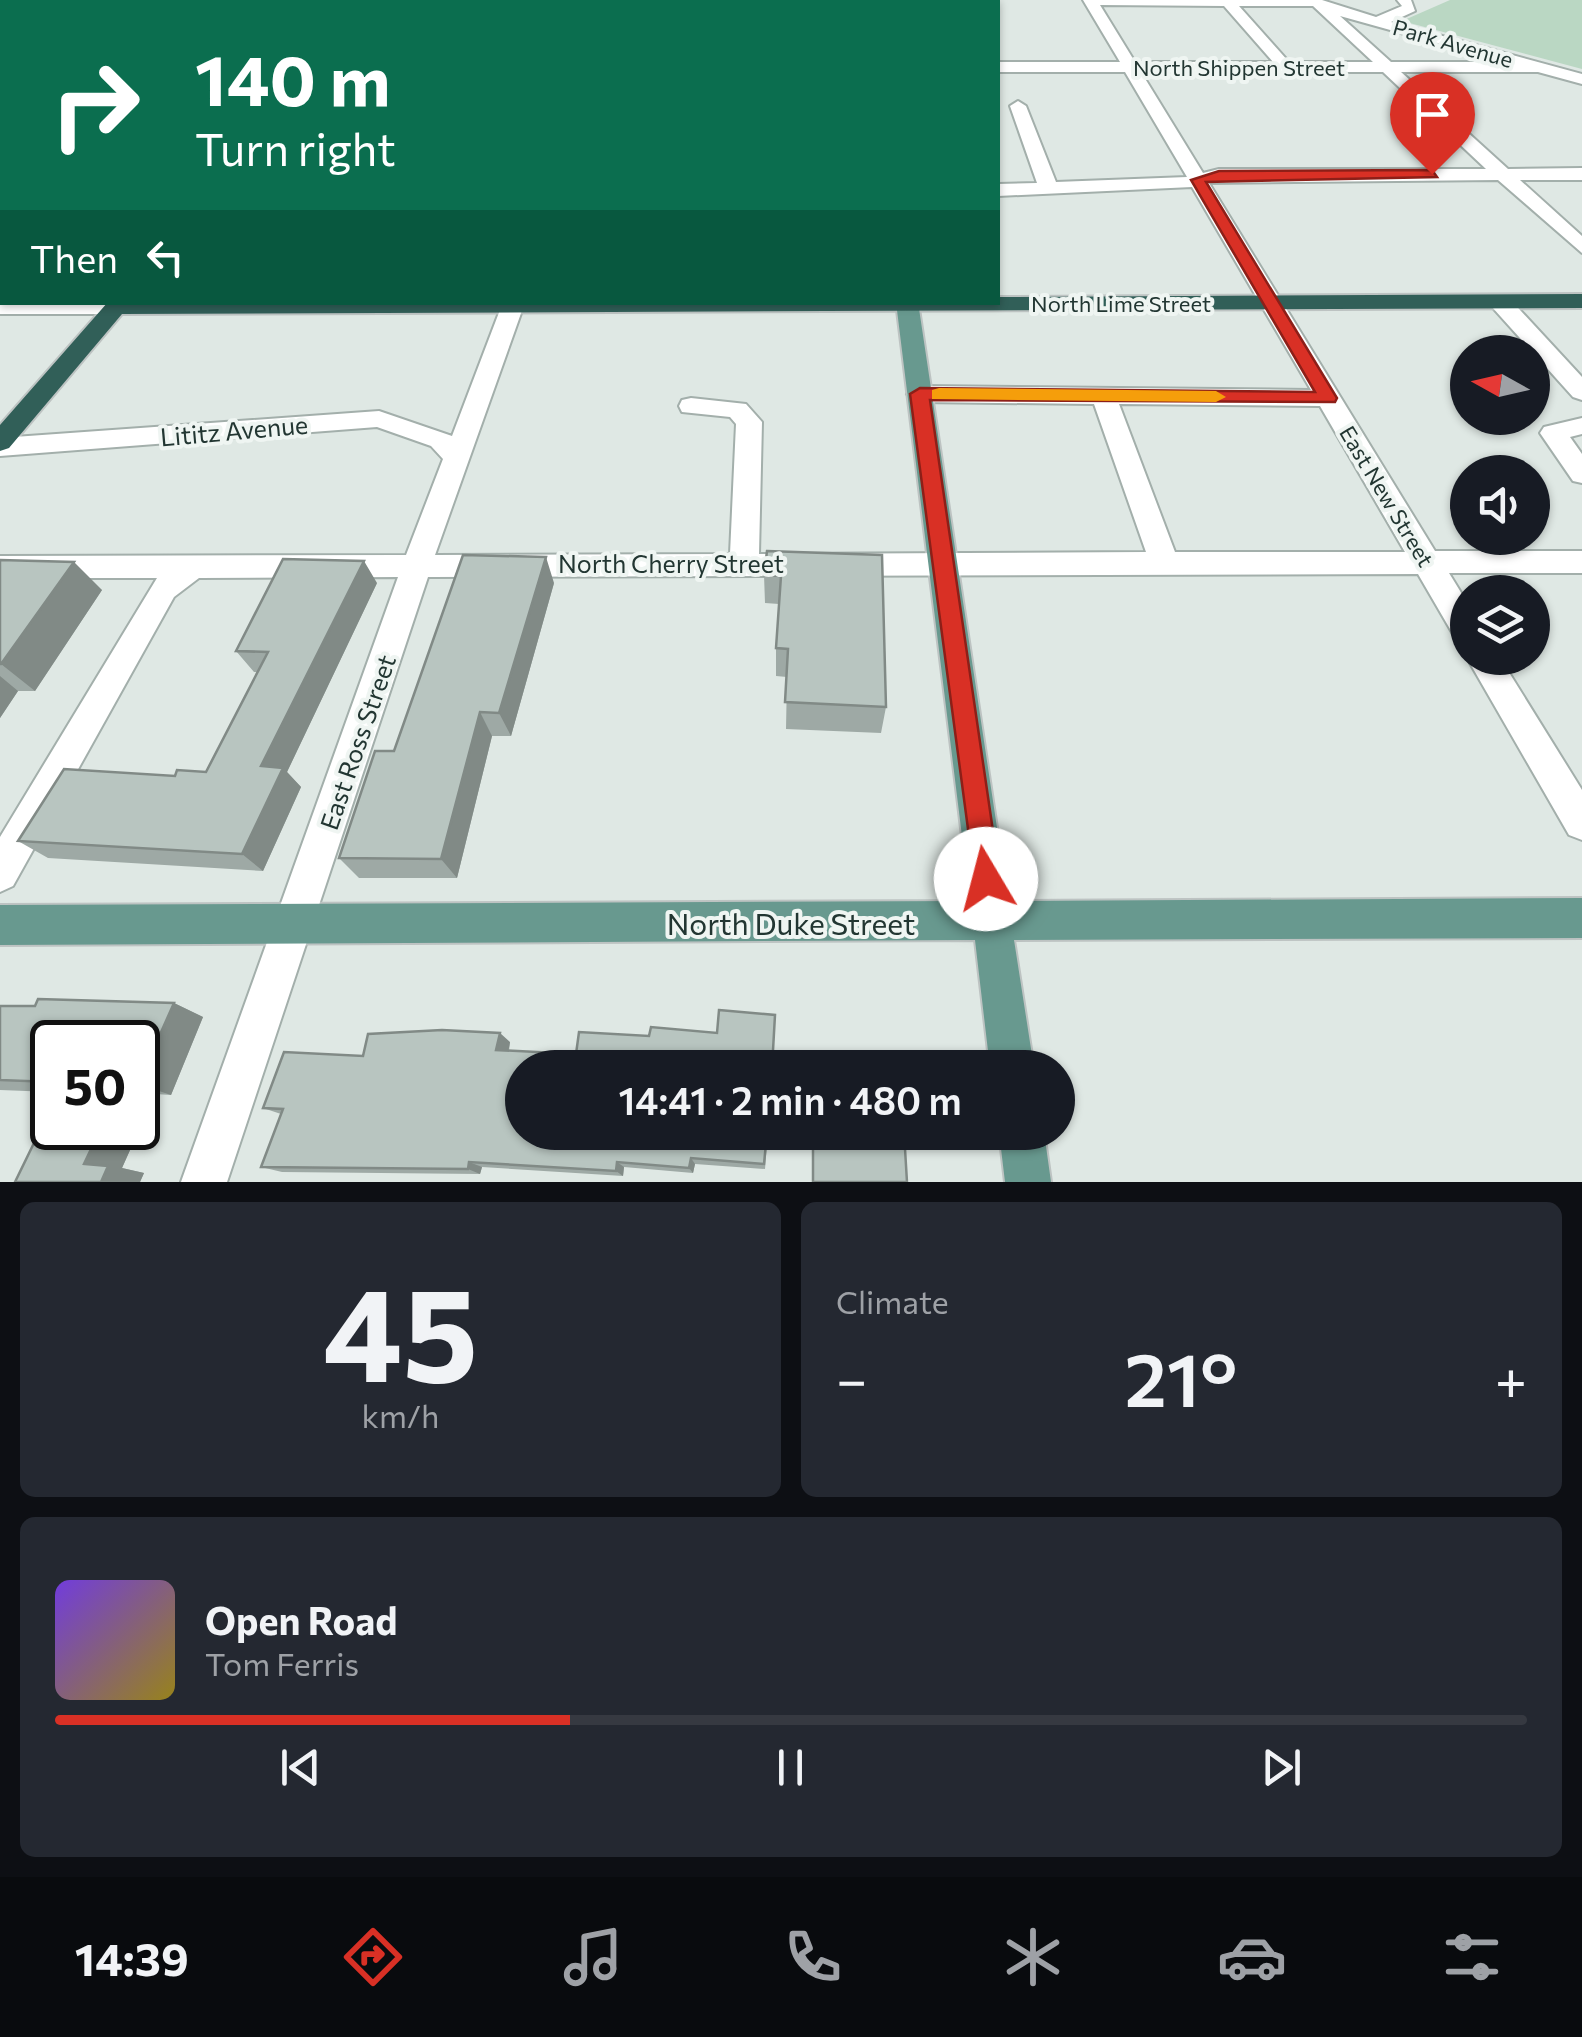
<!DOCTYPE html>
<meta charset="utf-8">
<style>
:root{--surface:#171b24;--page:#242831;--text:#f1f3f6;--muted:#9ea1a6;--line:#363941;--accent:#d93025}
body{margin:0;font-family:Commissioner,sans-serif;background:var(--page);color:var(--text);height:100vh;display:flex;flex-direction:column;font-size:38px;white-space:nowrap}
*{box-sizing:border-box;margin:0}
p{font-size:32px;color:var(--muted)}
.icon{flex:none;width:55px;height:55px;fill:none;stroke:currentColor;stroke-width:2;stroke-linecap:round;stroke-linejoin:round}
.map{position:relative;height:1182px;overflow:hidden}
.details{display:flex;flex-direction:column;gap:20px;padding:20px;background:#0d0f14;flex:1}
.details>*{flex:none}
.banner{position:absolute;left:0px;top:0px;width:1000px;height:305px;box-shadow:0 2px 8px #0004;background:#0b6e4f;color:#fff;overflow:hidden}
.needle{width:65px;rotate:278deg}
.tools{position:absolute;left:1450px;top:335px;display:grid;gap:20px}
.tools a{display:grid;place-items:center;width:100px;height:100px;border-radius:50%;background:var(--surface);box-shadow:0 2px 8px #0004;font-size:50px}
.speed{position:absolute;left:30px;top:1020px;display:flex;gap:20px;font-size:50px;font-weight:700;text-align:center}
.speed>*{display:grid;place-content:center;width:130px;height:130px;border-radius:50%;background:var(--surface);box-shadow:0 2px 8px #0004;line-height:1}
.speed .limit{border:5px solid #111;border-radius:15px;background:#fff;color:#111}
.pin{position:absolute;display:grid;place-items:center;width:85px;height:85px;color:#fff;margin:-102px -42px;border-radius:50% 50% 50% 0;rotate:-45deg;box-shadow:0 0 10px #0007}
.pin .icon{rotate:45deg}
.me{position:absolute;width:110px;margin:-55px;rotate:352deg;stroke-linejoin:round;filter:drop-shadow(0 0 8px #0008)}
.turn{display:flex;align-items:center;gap:35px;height:210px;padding:0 30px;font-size:45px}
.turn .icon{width:130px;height:130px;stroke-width:2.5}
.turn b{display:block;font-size:70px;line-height:85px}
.then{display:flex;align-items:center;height:95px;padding:0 30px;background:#0003;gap:20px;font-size:38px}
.big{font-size:75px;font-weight:600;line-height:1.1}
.details .widget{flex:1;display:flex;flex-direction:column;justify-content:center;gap:15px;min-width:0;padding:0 35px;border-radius:15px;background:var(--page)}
.details .dial{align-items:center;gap:0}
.dial b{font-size:130px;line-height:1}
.song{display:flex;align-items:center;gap:30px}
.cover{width:120px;height:120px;border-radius:15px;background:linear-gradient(135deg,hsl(260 70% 55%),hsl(50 70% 35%))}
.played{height:10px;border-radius:5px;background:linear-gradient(90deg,var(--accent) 35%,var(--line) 35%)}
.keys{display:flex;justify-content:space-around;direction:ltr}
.heat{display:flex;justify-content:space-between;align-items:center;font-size:55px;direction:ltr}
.details .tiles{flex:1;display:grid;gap:20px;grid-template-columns:1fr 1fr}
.widget:last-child{grid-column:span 2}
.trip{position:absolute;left:505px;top:1050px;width:570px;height:100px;border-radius:50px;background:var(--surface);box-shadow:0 2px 8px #0004;font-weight:600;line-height:100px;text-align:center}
.tab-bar{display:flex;height:160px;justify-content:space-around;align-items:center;background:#090b0e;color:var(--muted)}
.tab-bar .icon{width:70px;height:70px}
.tab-bar .selected{color:var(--accent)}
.tab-bar b{font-size:45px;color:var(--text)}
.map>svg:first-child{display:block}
</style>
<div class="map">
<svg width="1582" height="1182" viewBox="0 0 1582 1182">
<rect width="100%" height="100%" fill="#dfe8e4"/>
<!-- green -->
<path fill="#bad7c3" d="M1450,0h132v69l-180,-48z"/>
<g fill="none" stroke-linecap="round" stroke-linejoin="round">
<defs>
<path id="minor" d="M742,0h14v2h-13z
M972,0h14l1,2h-13z
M1083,0h239l54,17 26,-11 -5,-6h14l4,11 -24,11 191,52v10l-44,-12h-137l107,97 74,-1v12h-62l62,56v17l-84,-73 -289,3 226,368h147v22h-133l19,31v40l-11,-3 -39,-67 -990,3 -201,605h-46l217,-605 -199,1 -25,19 -161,289 -13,6v-55l157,-259h-157v-22l406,-1 37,-96 -12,-13 -54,-19 -377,29v-18l379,-27 73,25 51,-134h22l-90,253 295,-1 6,-130 -6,-7 -48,-5 -3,-6 3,-6 9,-2 55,6 16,18 -3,132 387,-2 -52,-148 -175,-2 -12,-8 12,-8 392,4 -119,-203 -194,9v-12l39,-1 -27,-77 8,-5 8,5 30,76 131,-5 -62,-105h-127v-10h122zM1100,5l124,1 49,56h-138zM1239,6h74l60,56h-84zM1340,16l165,46h-114zM1141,72h242l103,97h-267l-16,4zM1119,404l201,2 85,146h-230z
M2,48v10l-2,1v-10z
M0,240h2v12h-2z
M1500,295l8,2 74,80v23l-9,-3 -81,-90v-10z
M0,300l2,2h129l-15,12h-116z
M1582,418v16l-12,3 12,17v29l-9,-2 -33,-48 4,-6z
M1467,658h33l82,132v50l-13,-5z"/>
<path id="major" d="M858,0h14l1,2h-13z
M896,302h22l90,599 574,-3v40l-568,2 20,128h-44l-15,-128 -975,5v-40l970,-4z
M999,1132h45l7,50h-46z"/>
<path id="highway" d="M1582,294v14l-1460,6 -113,134 -9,3v-26l108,-123h890v-5z"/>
</defs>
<!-- minor casing -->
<use href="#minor" stroke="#a3afab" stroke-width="4"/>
<!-- major casing -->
<use href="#major" stroke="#bdc3c2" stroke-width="4"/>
<!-- highway casing -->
<use href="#highway" stroke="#bdc3c2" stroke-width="4"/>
<!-- minor -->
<use href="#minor" fill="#fff" fill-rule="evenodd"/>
<!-- major -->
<use href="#major" fill="#68998f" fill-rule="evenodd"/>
<!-- highway -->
<use href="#highway" fill="#315f58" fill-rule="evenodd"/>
</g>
<!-- wall -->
<path fill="#9ea9a5" d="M767,551l119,156 -5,26 -95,-4 1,-52 -11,-1v-28l3,-44 -14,-1 -1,-28z
M0,560l102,30 -67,101h-17l-18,27z
M377,583l-90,189 14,15 -38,84 -215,-13 -30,-17 188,-69 52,-100h-4l-18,-21z
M554,583l-43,153h-19l-35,142h-98l-20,-20 55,-107z
M174,1003l29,14 -32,78 -16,-1 -33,74 22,5 -4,9h-125l123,-54v-86h-86v50l-52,-2v-84z
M775,1015l-2,53h-251l246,64 -3,37 -70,-5 -2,9 -69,-6 -1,9 -141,-9 -2,7 -198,-2 -21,-5 20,-53 -18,-6 100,-52 147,-14 -1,9 67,3 73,-18 68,-3z"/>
<!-- shaded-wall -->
<path fill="#818a86" d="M257,0h37l-3,2h-37z
M546,557l8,26 -43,153 -12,-23z
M364,561l13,22 -90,189 14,15 -38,84 -21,-17 19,-88z
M74,562l28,28 -67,101 -34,-27z
M0,676l18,15 -18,27z
M480,712l12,24 -35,142 -16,-19z
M174,1003l29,14 -32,78 -33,-11z
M500,1033l10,9 -3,17 -11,-9z
M138,1089l17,5 -33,74 22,5 -4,9h-39l-17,-18 17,-36h37z
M691,1158l4,6 -2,9 -4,-5z
M469,1162l13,5 -2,7 -12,-5z
M617,1162l7,5 -1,9 -7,-5z"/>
<!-- building -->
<path fill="#b8c5c0" stroke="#818a86" stroke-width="2.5" d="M0,0h39l-10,2h-27v2z
M168,0h89l-3,2h-90z
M767,551l115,4 4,152 -101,-5 3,-53 -12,-1 5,-72 -17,-1z
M463,555l83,2 -47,156 -19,-1 -39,147 -102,-1 36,-107h19z
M283,559l81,2 -103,205 22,2 -41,86 -224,-13 46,-72 111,7 2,-6 29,2 62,-120 -32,-1z
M0,560l74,2 -73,102h-1z
M38,999l136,4 -36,81v-42h-86v40l-52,-2v-74h35z
M719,1010l56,5 -3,53h-250v64h245l-3,32 -73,-6 -2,10 -72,-6 -1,9 -147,-9 -1,7 -207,-2 22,-58 -20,-1 21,-56 79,4 5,-22 74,-4 58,3 -4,17 80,4 3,-22 70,4 2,-9 66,6z
M813,1056l87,2 1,10h-88z
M52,1106v22h49l-17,36 24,2 -7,16h-86z
M813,1132h91l3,50h-94z"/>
<!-- route -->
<path fill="#d93025" stroke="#8d1f18" stroke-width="2.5" d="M1432,170l5,7 -231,5 131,216 -2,4 -405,-2 70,479 -4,10 -10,4 -10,-4 -66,-495 10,-6 395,4 -124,-212 28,-9z"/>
<!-- slow -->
<path fill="#f59e0b" d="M939,388l277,3 10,6 -10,5 -284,-3v-9z"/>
<g text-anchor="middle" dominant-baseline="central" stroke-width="8" stroke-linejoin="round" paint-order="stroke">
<!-- far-street labels -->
<g font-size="22" fill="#223632" stroke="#eff5f2">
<text transform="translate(1453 43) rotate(16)">Park Avenue</text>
<text x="1239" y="67">North Shippen Street</text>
<text x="1121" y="303">North Lime Street</text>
<text transform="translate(1387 496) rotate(59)">East New Street</text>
</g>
<!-- street labels -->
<g font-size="25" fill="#223632" stroke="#eff5f2">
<text transform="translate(234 430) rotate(-5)">Lititz Avenue</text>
<text x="671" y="563">North Cherry Street</text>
<text transform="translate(357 742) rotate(-71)">East Ross Street</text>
</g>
<!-- near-street labels -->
<g font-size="30" fill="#223632" stroke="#eff5f2">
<text x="791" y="922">North Duke Street</text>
</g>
</g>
</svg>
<div class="tools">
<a><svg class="needle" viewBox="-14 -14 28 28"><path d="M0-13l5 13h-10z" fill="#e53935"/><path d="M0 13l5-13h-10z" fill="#9ea1a6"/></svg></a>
<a><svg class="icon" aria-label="sound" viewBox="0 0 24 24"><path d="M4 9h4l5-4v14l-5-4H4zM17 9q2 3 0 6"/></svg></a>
<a><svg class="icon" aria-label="layers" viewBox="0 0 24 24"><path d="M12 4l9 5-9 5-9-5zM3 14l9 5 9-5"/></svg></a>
</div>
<div class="speed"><div class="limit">50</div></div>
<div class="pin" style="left:1432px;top:174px;background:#d93025"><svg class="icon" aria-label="arrive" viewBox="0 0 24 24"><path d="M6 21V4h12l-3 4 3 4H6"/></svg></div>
<svg class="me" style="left:986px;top:879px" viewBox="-20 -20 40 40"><circle r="19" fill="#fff"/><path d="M0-13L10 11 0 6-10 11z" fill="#d93025"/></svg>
<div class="trip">14:41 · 2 min · 480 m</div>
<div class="banner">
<div class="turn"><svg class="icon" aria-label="right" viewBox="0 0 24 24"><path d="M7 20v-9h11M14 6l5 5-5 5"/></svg><div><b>140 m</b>Turn right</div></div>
<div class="then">Then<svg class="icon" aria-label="left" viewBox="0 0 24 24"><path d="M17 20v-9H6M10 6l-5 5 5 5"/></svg></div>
</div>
</div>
<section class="details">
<div class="tiles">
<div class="widget dial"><b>45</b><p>km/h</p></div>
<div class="widget"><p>Climate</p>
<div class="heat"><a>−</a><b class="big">21°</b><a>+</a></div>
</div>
<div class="widget">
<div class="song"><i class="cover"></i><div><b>Open Road</b><p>Tom Ferris</p></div></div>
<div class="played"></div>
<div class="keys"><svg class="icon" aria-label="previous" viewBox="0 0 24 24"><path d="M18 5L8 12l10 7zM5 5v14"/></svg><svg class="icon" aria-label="pause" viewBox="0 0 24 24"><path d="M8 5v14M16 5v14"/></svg><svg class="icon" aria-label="next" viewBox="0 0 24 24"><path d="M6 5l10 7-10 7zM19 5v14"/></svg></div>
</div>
</div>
</section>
<nav class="tab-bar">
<b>14:39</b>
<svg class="icon selected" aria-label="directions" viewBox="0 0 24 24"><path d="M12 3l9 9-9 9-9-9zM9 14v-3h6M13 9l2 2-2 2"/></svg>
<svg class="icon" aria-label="music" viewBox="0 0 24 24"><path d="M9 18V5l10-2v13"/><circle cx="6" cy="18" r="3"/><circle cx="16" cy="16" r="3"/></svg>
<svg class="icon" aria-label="phone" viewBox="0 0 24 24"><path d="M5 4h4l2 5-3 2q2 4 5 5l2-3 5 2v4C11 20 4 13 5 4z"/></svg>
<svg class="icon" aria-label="climate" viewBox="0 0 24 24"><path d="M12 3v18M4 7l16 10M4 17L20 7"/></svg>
<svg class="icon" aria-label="car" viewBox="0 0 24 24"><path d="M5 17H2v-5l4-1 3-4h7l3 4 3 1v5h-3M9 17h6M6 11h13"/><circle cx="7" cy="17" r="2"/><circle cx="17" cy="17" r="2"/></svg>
<svg class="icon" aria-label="filters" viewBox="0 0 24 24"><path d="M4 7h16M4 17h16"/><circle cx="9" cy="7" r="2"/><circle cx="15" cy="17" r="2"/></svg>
</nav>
